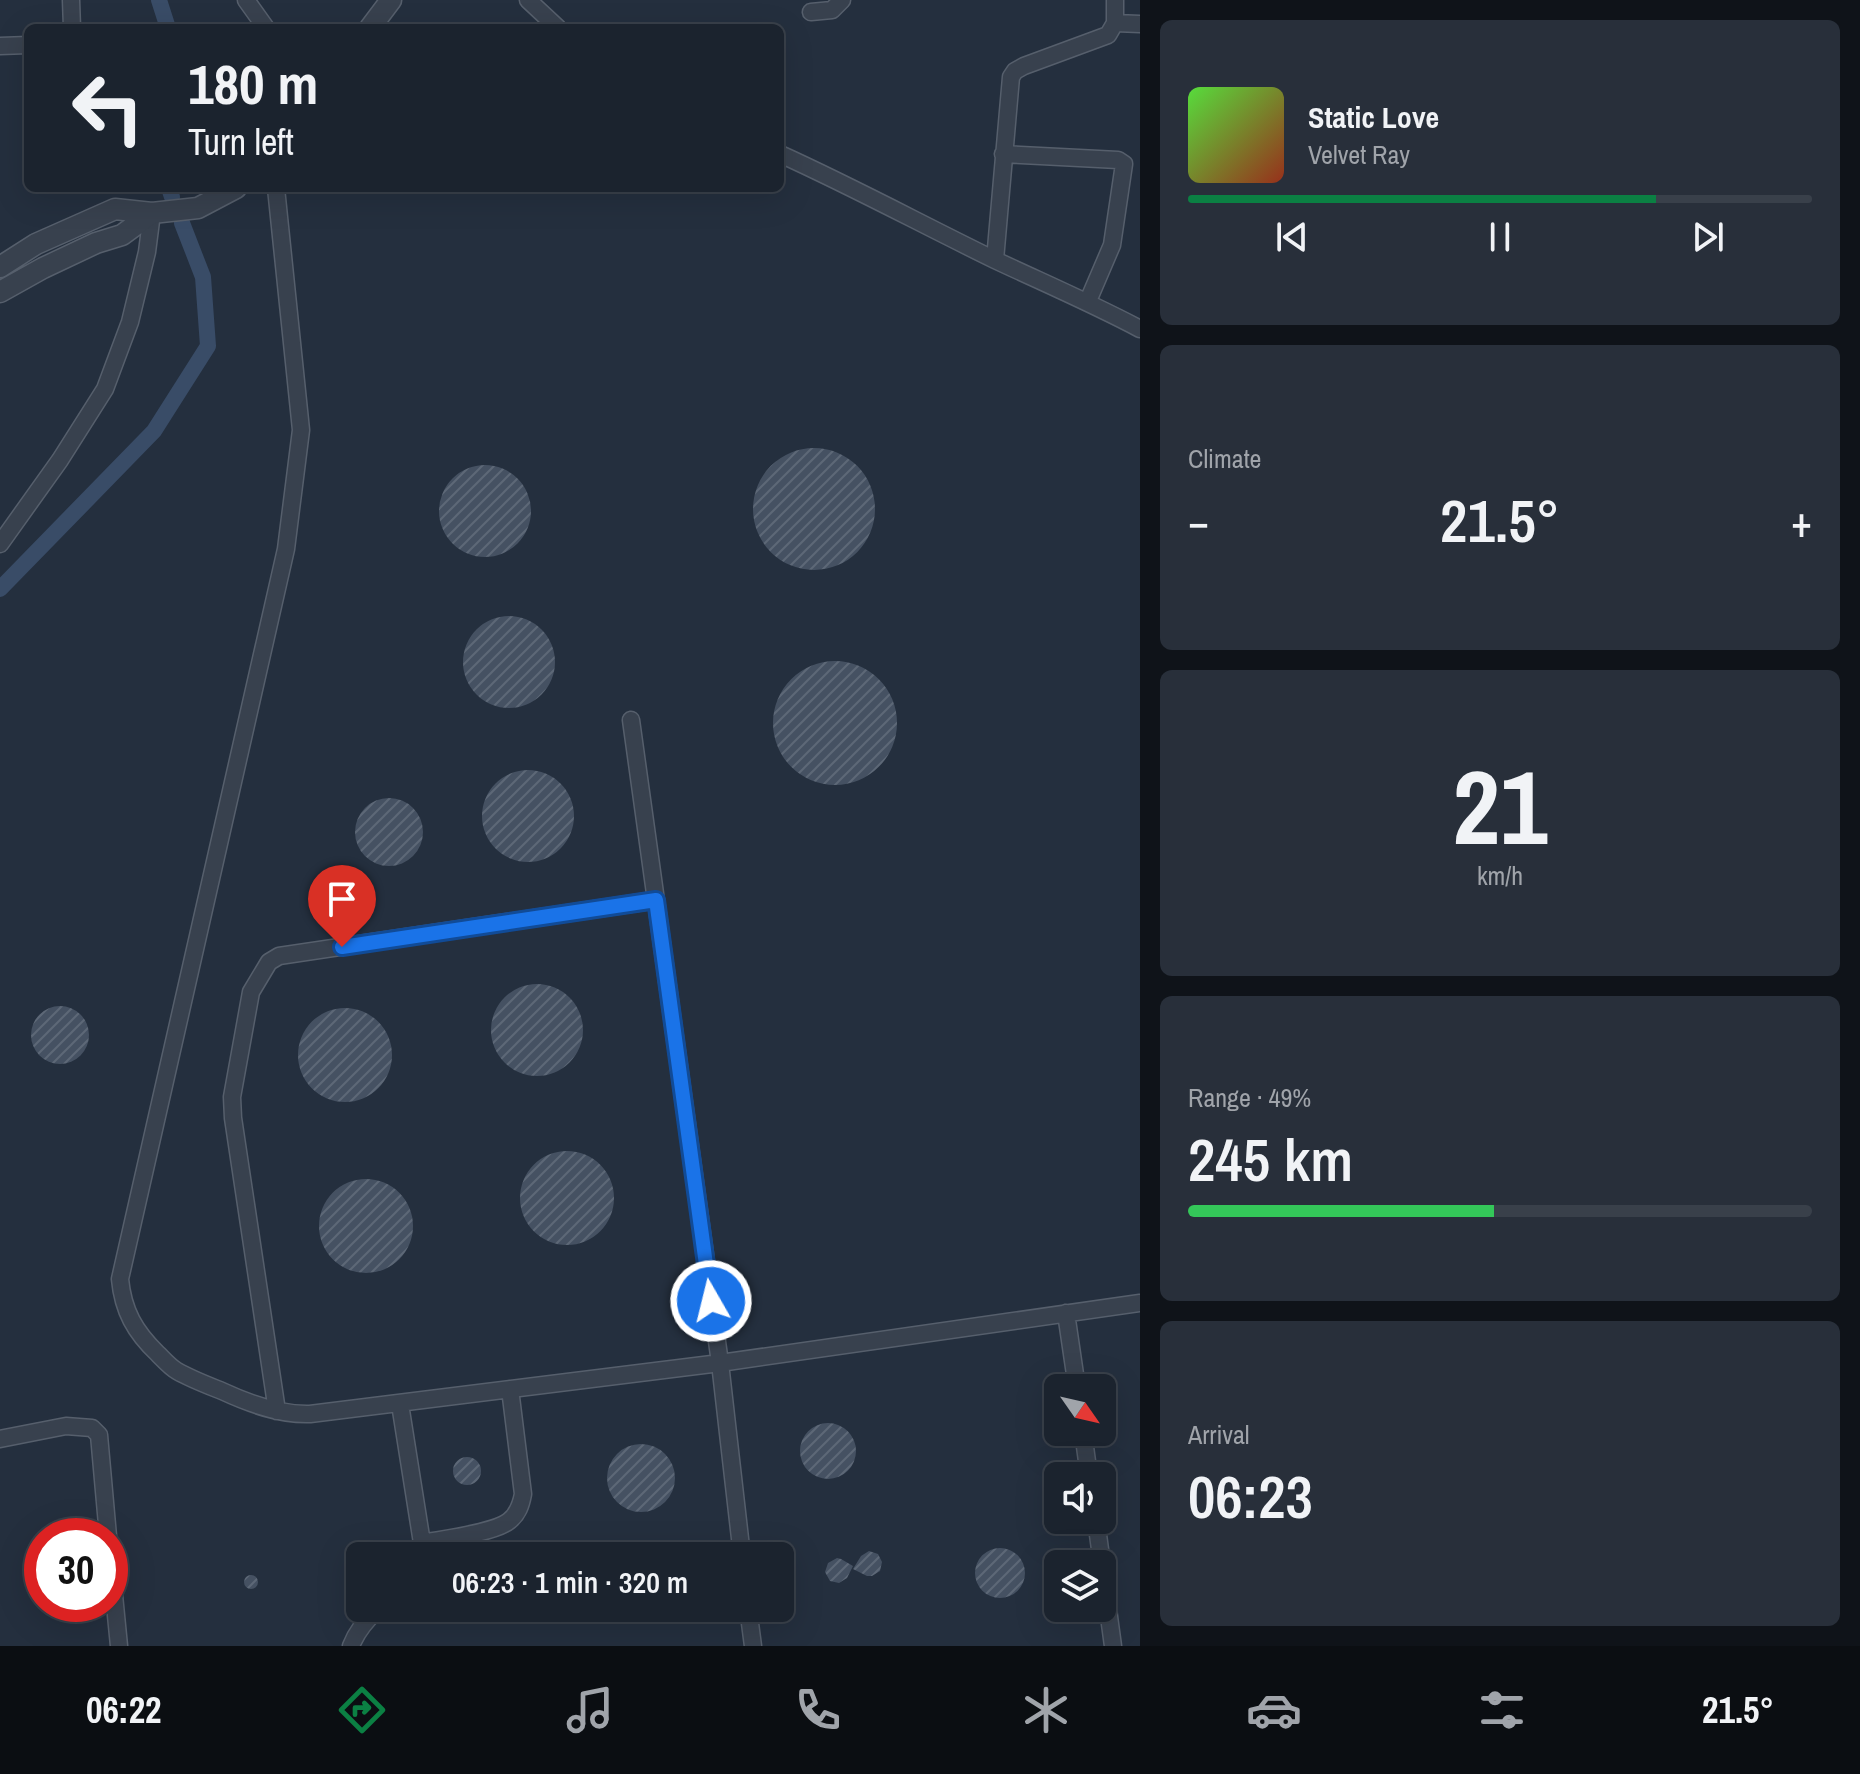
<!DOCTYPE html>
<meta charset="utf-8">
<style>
:root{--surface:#1b232e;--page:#282f3a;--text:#f1f3f6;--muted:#a0a4aa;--line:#39404a;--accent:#0b8043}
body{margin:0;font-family:"Archivo Narrow",sans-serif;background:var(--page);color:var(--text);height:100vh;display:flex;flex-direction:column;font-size:30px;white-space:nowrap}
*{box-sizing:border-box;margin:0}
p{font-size:26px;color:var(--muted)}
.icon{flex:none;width:44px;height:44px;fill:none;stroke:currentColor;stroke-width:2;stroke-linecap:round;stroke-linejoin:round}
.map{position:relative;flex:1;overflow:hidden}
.details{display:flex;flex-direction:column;gap:20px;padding:20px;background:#0f1319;width:720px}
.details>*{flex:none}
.top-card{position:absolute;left:24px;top:24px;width:760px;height:168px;border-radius:12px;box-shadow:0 8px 32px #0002,0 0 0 2px var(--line);background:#1b232e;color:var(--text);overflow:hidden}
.needle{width:52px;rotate:124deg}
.tools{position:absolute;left:1044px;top:1374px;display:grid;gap:16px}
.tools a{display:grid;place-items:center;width:72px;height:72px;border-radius:12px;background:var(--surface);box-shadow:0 8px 32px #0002,0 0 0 2px var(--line);font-size:40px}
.speed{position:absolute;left:24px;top:1518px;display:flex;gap:16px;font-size:40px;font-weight:700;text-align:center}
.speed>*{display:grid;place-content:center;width:104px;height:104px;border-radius:50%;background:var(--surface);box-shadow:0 8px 32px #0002,0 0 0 2px var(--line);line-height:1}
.speed .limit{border:12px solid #d22;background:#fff;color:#111}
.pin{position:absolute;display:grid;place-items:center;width:68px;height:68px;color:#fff;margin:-82px -34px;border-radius:50% 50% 50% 0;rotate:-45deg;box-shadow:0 0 8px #0007}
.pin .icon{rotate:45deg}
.me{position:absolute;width:88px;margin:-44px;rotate:352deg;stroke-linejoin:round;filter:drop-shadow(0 0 6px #0008)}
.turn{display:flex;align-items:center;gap:28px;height:168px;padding:0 32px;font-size:36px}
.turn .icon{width:104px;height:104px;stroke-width:2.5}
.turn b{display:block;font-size:56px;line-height:68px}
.big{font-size:60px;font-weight:600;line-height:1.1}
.details .widget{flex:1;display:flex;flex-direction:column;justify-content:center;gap:12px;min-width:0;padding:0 28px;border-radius:12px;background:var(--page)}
.details .dial{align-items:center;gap:0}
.dial b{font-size:104px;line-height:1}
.song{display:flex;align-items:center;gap:24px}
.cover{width:96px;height:96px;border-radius:12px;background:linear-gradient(135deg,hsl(110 70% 55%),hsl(10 70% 35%))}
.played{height:8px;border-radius:4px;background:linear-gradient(90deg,var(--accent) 75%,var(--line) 75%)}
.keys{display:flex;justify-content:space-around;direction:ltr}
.heat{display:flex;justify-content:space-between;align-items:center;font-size:44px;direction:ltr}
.charge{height:12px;border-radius:6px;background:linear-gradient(90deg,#34c759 49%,var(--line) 0)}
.trip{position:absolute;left:346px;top:1542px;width:448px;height:80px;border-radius:12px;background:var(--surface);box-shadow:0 8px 32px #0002,0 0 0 2px var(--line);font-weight:600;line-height:80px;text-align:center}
.menu{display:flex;height:128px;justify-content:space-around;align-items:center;background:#0b0e12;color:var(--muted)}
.menu .icon{width:56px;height:56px}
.menu .on{color:var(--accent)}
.menu b{font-size:36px;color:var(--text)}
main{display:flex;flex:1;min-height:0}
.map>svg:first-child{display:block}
</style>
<main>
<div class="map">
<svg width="1140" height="1646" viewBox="0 0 1140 1646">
<defs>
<pattern id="building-hatch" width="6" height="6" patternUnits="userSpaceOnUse" patternTransform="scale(2)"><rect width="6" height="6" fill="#455162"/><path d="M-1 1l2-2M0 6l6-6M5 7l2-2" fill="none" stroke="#5d6877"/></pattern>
</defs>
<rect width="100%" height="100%" fill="#242f3e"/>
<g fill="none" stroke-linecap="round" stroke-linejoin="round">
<!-- canal -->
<path stroke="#394c67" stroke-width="16" d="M159,0l8,25v3
M169,188l3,9
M0,589l154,-158 54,-85 -5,-69 -21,-54"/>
</g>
<!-- building -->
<path fill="url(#building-hatch)" d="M753 509a61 61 0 1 1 122 0a61 61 0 1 1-122 0Z
M439 511a46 46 0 1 1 92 0a46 46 0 1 1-92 0Z
M463 662a46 46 0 1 1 92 0a46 46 0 1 1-92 0Z
M773 723a62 62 0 1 1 124 0a62 62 0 1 1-124 0Z
M482 816a46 46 0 1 1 92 0a46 46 0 1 1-92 0Z
M355 832a34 34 0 1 1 68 0a34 34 0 1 1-68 0Z
M491 1030a46 46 0 1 1 92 0a46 46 0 1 1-92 0Z
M31 1035a29 29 0 1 1 58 0a29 29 0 1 1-58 0Z
M298 1055a47 47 0 1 1 94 0a47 47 0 1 1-94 0Z
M520 1198a47 47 0 1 1 94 0a47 47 0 1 1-94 0Z
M319 1226a47 47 0 1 1 94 0a47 47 0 1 1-94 0Z
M800 1451a28 28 0 1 1 56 0a28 28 0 1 1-56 0Z
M607 1478a34 34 0 1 1 68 0a34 34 0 1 1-68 0Z
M453 1471a14 14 0 1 1 28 0a14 14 0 1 1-28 0Z
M975 1573a25 25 0 1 1 50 0a25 25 0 1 1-50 0Z
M869,1551l9,3 4,8 -2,9 -8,5h-5l-14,-7 8,-13z
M837,1558l4,1 12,7 -6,12 -8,5 -9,-2 -5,-9 3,-9z
M244 1582a7 7 0 1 1 14 0a7 7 0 1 1-14 0Z"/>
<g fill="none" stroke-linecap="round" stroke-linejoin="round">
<defs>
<path id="minor" d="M71,0l1,28
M246,0l20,28
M528,0l30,28
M811,12l21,-2 10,-10
M1115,23l25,1
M0,46l28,-1
M780,154c73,33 143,71 215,106 49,23 98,44 145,69
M1003,154l115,6 6,4 -12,81 -24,56
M276,188l25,242 -15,119 -166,730c3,32 15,53 38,75 6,6 12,13 19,17 14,8 30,14 45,20 28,13 58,24 88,23l410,-51 420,-60
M995,260l16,-183 4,-6 9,-5 84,-31 7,-12v-23
M0,544l60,-84 45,-71 25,-67 17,-70 5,-39
M631,720l89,643 22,193
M1066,1313l11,75
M400,1404l22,139 -2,13
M277,1411l-44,-293 -1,-21 19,-105 18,-30 10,-6 377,-56
M1083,1432l6,44
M0,1439l66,-13 26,2 7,7 9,101
M1096,1520l6,44
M422,1543c21,-4 72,-10 87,-22 9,-7 12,-16 14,-27l-13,-105
M110,1554l9,92
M1102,1565l11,81
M748,1608l5,38
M351,1646c6,-16 16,-27 28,-38"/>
<path id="tertiary" d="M370,28l21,-28
M0,267l36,-23 79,-35 37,4 46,-5 38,-20
M0,292l43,-24 53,-25 26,-8 30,-22"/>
</defs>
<!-- minor casing -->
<use href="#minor" stroke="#565f6c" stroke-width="19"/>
<!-- tertiary casing -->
<use href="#tertiary" stroke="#565f6c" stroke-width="23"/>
<!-- minor -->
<use href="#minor" stroke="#38414e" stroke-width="16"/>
<!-- tertiary -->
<use href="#tertiary" stroke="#38414e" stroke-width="20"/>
</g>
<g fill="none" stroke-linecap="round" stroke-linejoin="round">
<defs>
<path id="route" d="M342,947l314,-47 55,401"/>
</defs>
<!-- route casing -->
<use href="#route" stroke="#114b97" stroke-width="20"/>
<!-- route -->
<use href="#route" stroke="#1a73e8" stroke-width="14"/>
</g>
</svg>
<div class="tools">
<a><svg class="needle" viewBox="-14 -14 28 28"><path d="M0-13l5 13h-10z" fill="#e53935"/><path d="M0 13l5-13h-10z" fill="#a0a4aa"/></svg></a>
<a><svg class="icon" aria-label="sound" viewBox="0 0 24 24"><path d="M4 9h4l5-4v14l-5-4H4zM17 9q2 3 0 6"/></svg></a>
<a><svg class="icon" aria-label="layers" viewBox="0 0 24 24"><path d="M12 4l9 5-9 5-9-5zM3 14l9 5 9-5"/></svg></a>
</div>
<div class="speed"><div class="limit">30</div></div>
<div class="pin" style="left:342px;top:947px;background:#d93025"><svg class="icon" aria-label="arrive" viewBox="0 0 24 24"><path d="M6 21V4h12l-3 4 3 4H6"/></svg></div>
<svg class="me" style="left:711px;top:1301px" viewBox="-20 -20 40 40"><circle r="17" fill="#1a73e8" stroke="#fff" stroke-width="3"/><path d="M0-11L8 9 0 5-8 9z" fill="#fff"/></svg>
<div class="trip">06:23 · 1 min · 320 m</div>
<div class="top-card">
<div class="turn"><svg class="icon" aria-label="left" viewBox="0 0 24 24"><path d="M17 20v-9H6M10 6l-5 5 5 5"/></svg><div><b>180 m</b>Turn left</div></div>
</div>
</div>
<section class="details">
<div class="widget">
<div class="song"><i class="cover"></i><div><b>Static Love</b><p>Velvet Ray</p></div></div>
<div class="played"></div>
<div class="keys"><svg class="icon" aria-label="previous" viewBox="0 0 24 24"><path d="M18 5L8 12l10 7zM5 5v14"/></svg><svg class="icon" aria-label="pause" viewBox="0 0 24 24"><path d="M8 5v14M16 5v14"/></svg><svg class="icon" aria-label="next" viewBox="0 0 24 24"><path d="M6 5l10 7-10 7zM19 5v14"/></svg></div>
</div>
<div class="widget"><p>Climate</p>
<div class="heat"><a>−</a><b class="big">21.5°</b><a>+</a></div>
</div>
<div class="widget dial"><b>21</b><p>km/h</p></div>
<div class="widget"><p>Range · 49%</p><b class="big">245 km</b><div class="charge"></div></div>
<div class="widget"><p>Arrival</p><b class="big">06:23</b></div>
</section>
</main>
<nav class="menu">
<b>06:22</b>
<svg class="icon on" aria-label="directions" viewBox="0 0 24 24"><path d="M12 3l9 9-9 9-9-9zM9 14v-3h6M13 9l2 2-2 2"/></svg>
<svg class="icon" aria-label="music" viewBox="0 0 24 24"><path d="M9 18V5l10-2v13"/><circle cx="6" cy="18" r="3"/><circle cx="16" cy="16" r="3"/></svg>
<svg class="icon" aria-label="phone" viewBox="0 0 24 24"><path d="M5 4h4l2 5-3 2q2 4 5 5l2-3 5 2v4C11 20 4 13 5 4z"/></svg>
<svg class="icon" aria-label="climate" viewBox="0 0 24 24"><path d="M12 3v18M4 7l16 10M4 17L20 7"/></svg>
<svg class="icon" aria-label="car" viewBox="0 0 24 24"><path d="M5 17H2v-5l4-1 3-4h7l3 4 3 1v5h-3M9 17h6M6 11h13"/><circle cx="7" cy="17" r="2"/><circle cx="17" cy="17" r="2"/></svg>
<svg class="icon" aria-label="filters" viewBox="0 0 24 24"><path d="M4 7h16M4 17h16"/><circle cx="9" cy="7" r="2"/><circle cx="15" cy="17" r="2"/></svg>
<b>21.5°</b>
</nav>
